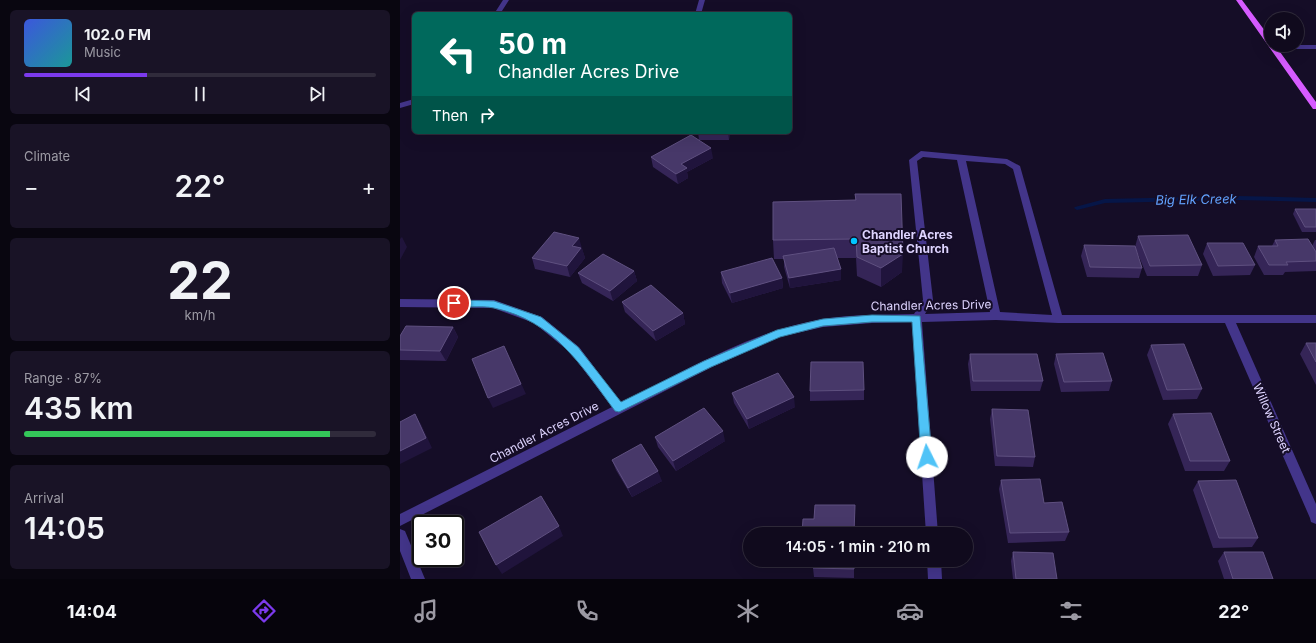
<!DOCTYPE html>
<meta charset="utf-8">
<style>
:root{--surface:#100a1d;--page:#191326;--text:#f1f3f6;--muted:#9c9aa4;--line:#302b3b;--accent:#7c3aed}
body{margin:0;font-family:Inter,sans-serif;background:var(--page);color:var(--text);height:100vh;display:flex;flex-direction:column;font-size:15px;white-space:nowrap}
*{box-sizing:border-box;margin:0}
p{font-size:13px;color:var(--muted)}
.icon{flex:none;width:22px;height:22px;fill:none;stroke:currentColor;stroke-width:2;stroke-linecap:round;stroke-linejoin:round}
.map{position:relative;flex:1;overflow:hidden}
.panel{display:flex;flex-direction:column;gap:10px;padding:10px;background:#090610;width:400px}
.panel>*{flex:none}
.hud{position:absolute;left:12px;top:12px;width:380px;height:122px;border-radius:6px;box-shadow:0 4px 16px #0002,0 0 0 1px var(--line);background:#00695c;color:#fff;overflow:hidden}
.buttons{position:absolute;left:864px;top:12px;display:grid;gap:8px}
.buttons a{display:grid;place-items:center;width:40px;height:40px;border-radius:50%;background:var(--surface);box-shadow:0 4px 16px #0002,0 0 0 1px var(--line);font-size:20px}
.speed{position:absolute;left:12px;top:515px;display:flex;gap:8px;font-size:20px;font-weight:700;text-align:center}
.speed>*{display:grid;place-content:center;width:52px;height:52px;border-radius:50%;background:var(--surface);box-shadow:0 4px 16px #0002,0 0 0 1px var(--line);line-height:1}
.speed .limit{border:2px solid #111;border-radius:6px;background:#fff;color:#111}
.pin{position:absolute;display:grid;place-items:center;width:34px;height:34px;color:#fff;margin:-17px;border:2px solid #fff;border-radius:50%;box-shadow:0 1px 4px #0007}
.me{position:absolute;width:44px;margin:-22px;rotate:356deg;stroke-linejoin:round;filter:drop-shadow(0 0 3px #0008)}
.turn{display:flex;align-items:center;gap:14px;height:84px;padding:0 20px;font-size:18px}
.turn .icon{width:52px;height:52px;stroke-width:2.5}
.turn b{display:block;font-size:28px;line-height:34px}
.then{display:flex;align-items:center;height:38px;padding:0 20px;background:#0003;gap:8px;font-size:15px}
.big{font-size:30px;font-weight:600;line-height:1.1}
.panel .card{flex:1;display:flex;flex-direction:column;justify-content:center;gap:6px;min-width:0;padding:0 14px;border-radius:6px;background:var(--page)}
.panel .dial{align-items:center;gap:0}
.dial b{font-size:52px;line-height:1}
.song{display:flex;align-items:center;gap:12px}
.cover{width:48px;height:48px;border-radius:6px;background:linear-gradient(135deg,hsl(230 70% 55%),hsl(180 70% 35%))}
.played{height:4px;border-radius:2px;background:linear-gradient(90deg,var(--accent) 35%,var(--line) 35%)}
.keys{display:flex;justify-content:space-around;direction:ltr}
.heat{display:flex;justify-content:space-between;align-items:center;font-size:22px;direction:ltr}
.charge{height:6px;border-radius:3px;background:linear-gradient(90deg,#34c759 87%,var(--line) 0)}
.trip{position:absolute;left:343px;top:527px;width:230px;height:40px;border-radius:20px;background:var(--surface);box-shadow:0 4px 16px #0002,0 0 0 1px var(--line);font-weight:600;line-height:40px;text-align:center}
.menu{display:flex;height:64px;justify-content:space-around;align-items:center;background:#06040c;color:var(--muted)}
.menu .icon{width:28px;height:28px}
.menu .active{color:var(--accent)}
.menu b{font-size:18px;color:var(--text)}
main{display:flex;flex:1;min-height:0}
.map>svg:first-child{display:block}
</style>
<main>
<section class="panel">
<div class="card">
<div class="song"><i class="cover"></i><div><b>102.0 FM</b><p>Music</p></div></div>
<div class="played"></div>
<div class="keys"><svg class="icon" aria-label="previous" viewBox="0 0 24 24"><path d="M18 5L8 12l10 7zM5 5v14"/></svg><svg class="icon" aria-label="pause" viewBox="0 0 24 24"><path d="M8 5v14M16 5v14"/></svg><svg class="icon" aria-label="next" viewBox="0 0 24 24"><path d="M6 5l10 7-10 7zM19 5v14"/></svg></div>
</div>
<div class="card"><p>Climate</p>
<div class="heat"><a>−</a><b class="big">22°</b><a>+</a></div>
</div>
<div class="card dial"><b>22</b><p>km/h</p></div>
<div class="card"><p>Range · 87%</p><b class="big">435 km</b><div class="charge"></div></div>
<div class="card"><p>Arrival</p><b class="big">14:05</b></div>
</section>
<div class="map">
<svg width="916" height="579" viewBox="0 0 916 579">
<rect width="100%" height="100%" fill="#150d27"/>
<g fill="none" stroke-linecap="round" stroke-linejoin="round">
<!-- stream -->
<path fill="#061648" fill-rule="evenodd" d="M838,196l78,2v4l-78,-2 -133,3 -28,7 -3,-2 1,-1 30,-8z"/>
<!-- minor -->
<path fill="#43358a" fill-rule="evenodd" d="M103,0h6l-9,14h-6z
M299,0h6l-4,14h-6z
M873,45h43v4h-43l-4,-2z
M14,99v5l-14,4v-5z
M521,151l86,8 13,7 42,149h254v8h-80l80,181v20l-5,-2 -1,-4 -85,-195h-167l-62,-3 -74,2 16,212h-12l-14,-212 -40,1 -49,4 -44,10 -67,30 -312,159v-12l212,-107 -41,-54 -37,-30 -41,-15 -93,-1v-8l94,1 48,17 37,30 42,56c63,-32 133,-73 202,-84 30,-5 61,-4 91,-5l9,-14 -14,-140zM523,157l34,3 33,152 -65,2 8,-14 -16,-139zM566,161l39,3 8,5 39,146 -52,-3z
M0,529l5,2 20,48h-14l-11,-28z
M527,560h14l1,19h-14z"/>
<!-- major -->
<path fill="#d65bff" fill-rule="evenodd" d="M836,0h6l29,39v6h4l41,57v7h-3z"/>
</g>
<!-- wall -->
<path fill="#352557" d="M298,132h32l-1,8h-30z
M251,157l62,1 -26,14 1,6 -10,6 -25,-17z
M455,194l47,78 -21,15 -24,-11 -1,-18h-19l4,11v11l-51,8 -6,-21v-8h-10l-1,-19 82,-40z
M895,209h21v23h-14l-9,-18z
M738,236l64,29 -4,11h-51l-12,-29z
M875,240l37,6 3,-6h1v31l-31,1 -2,3h-19l-10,-18 4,-11h14z
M807,243l48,22 -5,10 -37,1 -10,-22z
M684,245l58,23 -3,10 -52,-1 -6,-21z
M182,248v1l3,9 -15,19 -35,-8 -3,-11z
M234,271l3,10 -24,20 -31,-18 -4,-10z
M321,272l61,6 1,10 -51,15 -10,-20z
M222,302l61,11 2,11 -29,17 -31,-29z
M53,327l5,10 -12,24 -46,-1v-24z
M906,343h10v42l-16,-31z
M751,345l51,44 -5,10 -34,1 -16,-45z
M570,354l73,27 -3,10h-69l-3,-27z
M656,354l56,27 -3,10 -48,1 -7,-28z
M464,390v10l-54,1v-10z
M332,393l63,14 -46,22 -15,-26z
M592,409l43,48 -2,10 -38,-1 -5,-47z
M773,414l57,47 -6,10h-39l-17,-47z
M255,437l70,4 -49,30 -18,-24z
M212,460l50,21 -30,16 -16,-27z
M601,480l68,52 -4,9 -57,2 -9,-54z
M798,481l60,57 -6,9 -39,1 -20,-58z
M613,552l44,27h-44l-2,-18z
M824,552l49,27h-49l-6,-18z
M454,560v18l-40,-1 -1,-9z"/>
<!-- shaded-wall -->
<path fill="#20143c" d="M328,132h2l-1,8z
M311,148l2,10 -26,14 1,6 -10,6 -2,-10 5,-10z
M2,237l5,10 -7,13v-21z
M179,238l6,20 -15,19 -3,-11 5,-20z
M503,254l-1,18 -21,15v-19z
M441,269v11l-51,8 -1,-10z
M234,271l3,10 -24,20 -3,-10z
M382,278l1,10 -51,15 -2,-10z
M283,313l2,11 -29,17 -3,-10z
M53,327l5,10 -12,24 -6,-10z
M104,346l22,48 -33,14 -5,-10z
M394,397l1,10 -46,22 -2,-10z
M15,414l6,10 11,24 -32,16v-13z
M323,431l2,10 -49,30 -3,-10z
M258,471l4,10 -30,16 -4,-9z
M159,526l4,10 -61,38 -6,-9z"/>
<!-- building -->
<path fill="#473869" stroke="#5f5080" d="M291,135l20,13 -30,16 6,4 -11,6 -25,-17z
M455,194h46l2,60 -22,14 -24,-11 -1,-18 -83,1v-38l83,-2z
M895,209h21v18h-11z
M154,232l25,6 -7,8 9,2 -14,18 -35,-8z
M788,235l14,30 -52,1 -12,-30z
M908,239l8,13v9l-30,1 2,3h-19l-11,-19h20l-3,-6z
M807,243h36l12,22 -37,1z
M684,245l51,1 7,22 -52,-1z
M434,248l7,21 -52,9 -6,-22z
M203,254l31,17 -24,20 -32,-18z
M372,258l10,20 -52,15 -9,-21z
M251,285l32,28 -30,18 -31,-29z
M6,326l47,1 -13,24 -40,-1v-14z
M906,343h10v19z
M784,344l18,45 -35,1 -16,-45z
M104,346l17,38 -33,14 -16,-39z
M703,353l9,28 -48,1 -8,-28z
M570,354h67l6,27h-70z
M411,362h52l1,28 -54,1z
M378,373l16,24 -47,22 -15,-26z
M304,408l19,23 -50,30 -18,-24z
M592,409l36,1 7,47 -38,-1z
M811,413l19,48h-40l-17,-47z
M15,414l11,24 -26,13v-29z
M241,444l17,27 -30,17 -16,-28z
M640,479l4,24 18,-1 7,30 -59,1 -9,-53z
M836,480l22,58h-39l-21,-57z
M141,496l18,30 -63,39 -17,-33z
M415,505h40l-1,29h-52l1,-15h11z
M613,552l40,1 4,26h-41z
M824,552h39l10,27h-40z
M414,560h40v9l-41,-1z"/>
<!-- route -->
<path fill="#4fc3f7" stroke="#337fa1" d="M54,300l40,1 47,16 37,30 43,55 83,-41 73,-31 46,-11 49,-4 48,1 12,141 -2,3h-7l-2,-3 -9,-135h-40l-49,4 -43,11 -69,30 -92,45 -4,-1c-34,-46 -61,-90 -121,-103 -14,-3 -29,1 -43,-3l-1,-2z"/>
<!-- markers -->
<circle fill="#00c6ff" stroke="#150d27" stroke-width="1.5" cx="454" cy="241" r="4"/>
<g text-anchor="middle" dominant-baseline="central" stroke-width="4" stroke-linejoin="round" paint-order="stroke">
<!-- poi labels -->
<g font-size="12" font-weight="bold" fill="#ded4ff" stroke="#150d27" text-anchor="start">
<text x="462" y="234">Chandler Acres<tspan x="462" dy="14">Baptist Church</tspan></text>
</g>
<!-- street labels -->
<g font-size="12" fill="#ded4ff" stroke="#150d27">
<text transform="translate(531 305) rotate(-1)">Chandler Acres Drive</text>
<text transform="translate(872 418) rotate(66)">Willow Street</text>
<text transform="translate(144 432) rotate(-27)">Chandler Acres Drive</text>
</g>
<!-- water labels -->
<g font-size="13" font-style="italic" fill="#62a3ff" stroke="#150d27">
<text transform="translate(796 199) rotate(-1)">Big Elk Creek</text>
</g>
</g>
</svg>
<div class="buttons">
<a><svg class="icon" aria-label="sound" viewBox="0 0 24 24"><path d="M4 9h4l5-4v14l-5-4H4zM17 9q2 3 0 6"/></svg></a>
</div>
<div class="speed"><div class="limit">30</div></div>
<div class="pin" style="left:54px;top:303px;background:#d93025"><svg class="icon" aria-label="arrive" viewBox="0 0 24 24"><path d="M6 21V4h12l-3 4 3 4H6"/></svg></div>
<svg class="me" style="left:527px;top:457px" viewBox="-20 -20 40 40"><circle r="19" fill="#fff"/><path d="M0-13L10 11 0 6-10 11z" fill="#4fc3f7"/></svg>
<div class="trip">14:05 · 1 min · 210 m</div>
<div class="hud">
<div class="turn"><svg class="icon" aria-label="left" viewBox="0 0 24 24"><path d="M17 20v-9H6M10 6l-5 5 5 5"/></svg><div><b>50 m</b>Chandler Acres Drive</div></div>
<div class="then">Then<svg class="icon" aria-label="right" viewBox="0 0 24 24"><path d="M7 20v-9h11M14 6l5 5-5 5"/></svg></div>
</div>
</div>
</main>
<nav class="menu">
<b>14:04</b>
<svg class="icon active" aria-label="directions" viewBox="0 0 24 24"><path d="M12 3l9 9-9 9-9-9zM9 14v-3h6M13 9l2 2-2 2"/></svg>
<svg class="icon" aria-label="music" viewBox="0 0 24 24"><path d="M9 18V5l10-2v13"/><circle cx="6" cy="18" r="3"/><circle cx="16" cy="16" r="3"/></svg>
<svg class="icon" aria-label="phone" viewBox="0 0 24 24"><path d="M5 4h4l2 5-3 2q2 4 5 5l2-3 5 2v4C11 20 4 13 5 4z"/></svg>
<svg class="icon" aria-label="climate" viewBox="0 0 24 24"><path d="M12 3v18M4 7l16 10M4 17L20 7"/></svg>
<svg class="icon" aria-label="car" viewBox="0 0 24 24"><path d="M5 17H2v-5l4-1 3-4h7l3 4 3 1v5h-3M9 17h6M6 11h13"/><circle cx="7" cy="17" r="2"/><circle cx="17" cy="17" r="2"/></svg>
<svg class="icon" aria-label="filters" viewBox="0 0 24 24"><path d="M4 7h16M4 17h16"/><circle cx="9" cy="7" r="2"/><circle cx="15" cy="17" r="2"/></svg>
<b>22°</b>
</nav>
